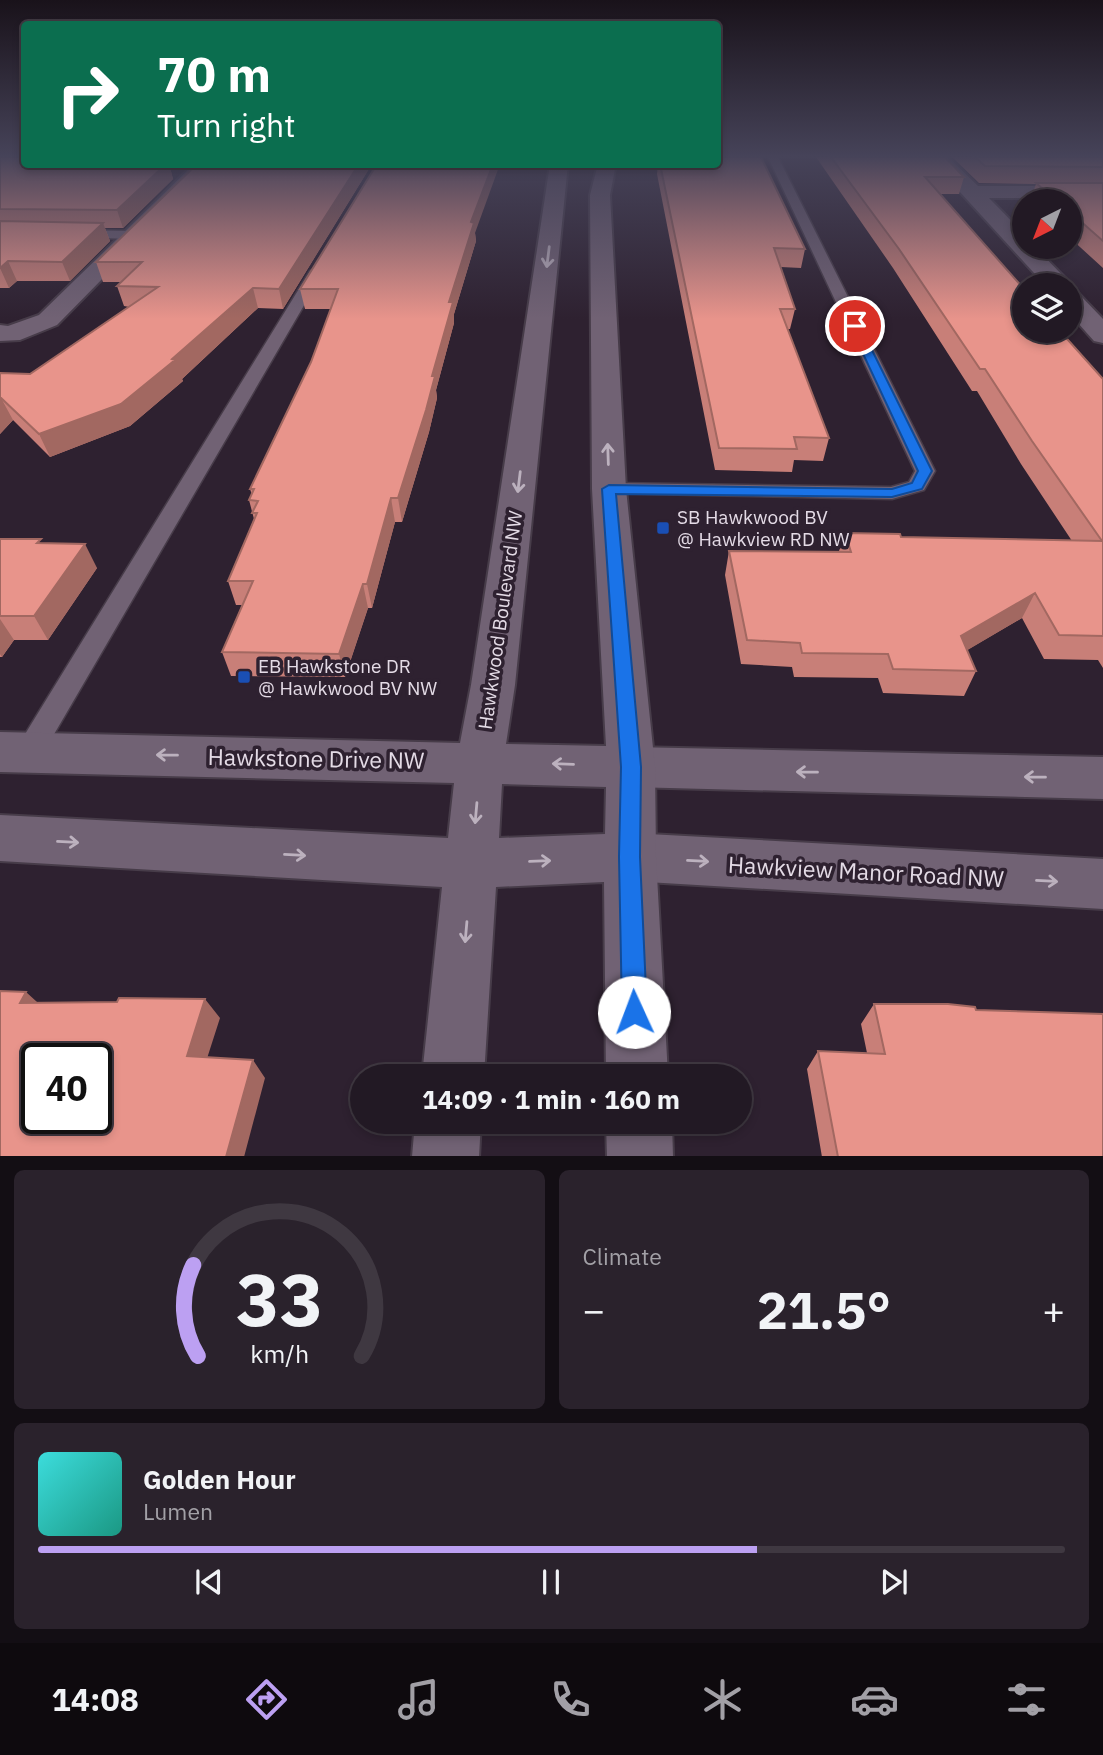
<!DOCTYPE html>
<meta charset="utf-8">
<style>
:root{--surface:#221924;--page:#2a222c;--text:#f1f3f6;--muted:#a2a0a6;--line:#3f3841;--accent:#bca0f2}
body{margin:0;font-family:"IBM Plex Sans",sans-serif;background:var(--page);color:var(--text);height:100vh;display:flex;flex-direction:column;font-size:26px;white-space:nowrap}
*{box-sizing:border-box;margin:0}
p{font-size:23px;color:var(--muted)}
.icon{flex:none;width:38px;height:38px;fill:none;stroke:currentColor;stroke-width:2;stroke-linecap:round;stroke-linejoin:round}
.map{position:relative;height:1156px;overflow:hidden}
.panel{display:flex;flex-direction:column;gap:14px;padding:14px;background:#130e14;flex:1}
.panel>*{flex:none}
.hud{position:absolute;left:21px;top:21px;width:700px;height:147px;border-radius:7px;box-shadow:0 4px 10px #0003,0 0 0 2px var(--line);background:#0b6e4f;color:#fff;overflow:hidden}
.needle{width:46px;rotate:222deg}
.fabs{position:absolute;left:1012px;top:189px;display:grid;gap:14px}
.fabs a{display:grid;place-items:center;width:70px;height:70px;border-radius:50%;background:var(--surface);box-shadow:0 4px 10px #0003,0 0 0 2px var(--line);font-size:35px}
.speed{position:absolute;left:21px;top:1043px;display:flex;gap:14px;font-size:35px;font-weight:700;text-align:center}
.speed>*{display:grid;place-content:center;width:91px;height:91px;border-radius:50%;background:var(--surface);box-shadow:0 4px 10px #0003,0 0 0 2px var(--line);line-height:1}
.speed .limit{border:4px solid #111;border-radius:10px;background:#fff;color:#111}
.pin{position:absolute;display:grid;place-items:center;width:60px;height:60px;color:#fff;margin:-30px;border:4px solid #fff;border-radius:50%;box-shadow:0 2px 7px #0007}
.me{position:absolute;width:77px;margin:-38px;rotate:358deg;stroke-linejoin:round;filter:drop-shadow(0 0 5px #0008)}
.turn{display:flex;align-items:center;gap:24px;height:147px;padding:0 21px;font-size:32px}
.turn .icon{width:91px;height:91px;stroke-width:2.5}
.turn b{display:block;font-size:49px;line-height:60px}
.big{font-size:52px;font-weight:800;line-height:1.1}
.panel .tile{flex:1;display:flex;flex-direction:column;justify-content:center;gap:10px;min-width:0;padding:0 24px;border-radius:10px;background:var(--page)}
.panel .dial{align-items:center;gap:0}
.dial svg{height:182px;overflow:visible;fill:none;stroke:var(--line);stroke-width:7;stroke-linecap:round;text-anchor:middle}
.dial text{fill:var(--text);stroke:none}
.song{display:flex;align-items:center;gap:21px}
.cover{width:84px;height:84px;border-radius:10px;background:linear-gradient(135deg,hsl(180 70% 55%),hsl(170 70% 35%))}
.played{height:7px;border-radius:4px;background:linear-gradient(90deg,var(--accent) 70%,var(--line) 70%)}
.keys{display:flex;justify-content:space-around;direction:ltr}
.heat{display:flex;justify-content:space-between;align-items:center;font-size:38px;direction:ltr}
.panel .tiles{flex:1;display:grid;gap:14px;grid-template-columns:1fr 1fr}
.tile:last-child{grid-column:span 2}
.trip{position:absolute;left:350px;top:1064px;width:402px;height:70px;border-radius:35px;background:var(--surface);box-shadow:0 4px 10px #0003,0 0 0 2px var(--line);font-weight:800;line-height:70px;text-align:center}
.tabs{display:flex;height:112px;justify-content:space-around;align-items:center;background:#0e0a0e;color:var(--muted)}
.tabs .icon{width:49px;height:49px}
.tabs .current{color:var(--accent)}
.tabs b{font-size:32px;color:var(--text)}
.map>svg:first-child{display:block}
</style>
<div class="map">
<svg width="1103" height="1157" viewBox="0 0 1103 1157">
<rect width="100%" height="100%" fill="#2e2130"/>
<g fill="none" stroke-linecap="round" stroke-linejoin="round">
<defs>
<path id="service" d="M768,157h10l157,314 -11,19 -32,9 -290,-6 -3,-4 3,-4 7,-2 282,4 18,-5 6,-11z
M76,230l56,1 6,4 -6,4 -61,-2v-6z
M317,267l7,4 -285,489 -10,4 -10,-4 -4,-8 4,-8 291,-473z"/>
<path id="minor" d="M928,157h20l30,29h125v12h-114l35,36v13h11l32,33 3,5 -1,1 -24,-1z
M194,164h21l-158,161 -37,15 -20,1v-16l8,1 31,-11z
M1069,291l9,2 25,26v24l-9,-2 -25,-28z
M631,747l472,10v42l-472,-12 -17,-6 -7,-14 7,-14z
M630,833l473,26v50l-473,-28 -18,-7 -8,-17 8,-17z"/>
<path id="tertiary" d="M550,164h18l-53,521 -9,59 100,2 -14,-257 -2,-294 8,-31h18l-6,31 16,294 29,278 1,90 12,219h-62l-2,-194 -108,5 -12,189h-62l20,-189 -442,-26v-46l448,23 6,-55 -454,-11v-40l460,11 11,-58zM502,784l104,3 -1,47 -106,4z
M415,1122h66l-2,35h-67z
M606,1122h66l1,35h-66z"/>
</defs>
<!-- service casing -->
<use href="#service" stroke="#473c49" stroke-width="3"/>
<!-- minor casing -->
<use href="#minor" stroke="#473c49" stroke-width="4"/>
<!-- tertiary casing -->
<use href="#tertiary" stroke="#473c49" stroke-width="4"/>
<!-- service -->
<use href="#service" fill="#716274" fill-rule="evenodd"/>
<!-- minor -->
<use href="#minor" fill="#716274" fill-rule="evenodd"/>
<!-- tertiary -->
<use href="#tertiary" fill="#716274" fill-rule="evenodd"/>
</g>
<!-- wall -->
<path fill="#c87f78" d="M0,157l24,7h145l4,15 -50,49h-18l5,13 -40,40h-53l-8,7h-9z
M816,157h129l19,20 -5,17h-19l163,185v289l-5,-8 -54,-1 -22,-41 -55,32 9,21 -12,25 -81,-3 -5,-15 -84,-1 -2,-10 -51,-3 -16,-89 4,-24h110l6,-18 56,4 171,4 -51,-77 -44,-73h-5l-79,-123z
M952,157h151v111l-34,-31v-36h-39l6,-17 -57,-1z
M372,164l-89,145 -25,-1 -76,71 1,2 -53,45 -80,31 -37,-37 -13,14v-61l30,1 99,-67 -5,-1 -7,-20 5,-4h-19l-7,-20z
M658,164h60l87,85 -4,19 -20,-1 14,42 -5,20h-3l42,109 -6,23 -29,-1 -2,12 -77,-2 -58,-296z
M475,233l1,8 -22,73v9l-18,67 1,8 -8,34 -27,90h-7l-23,86h-4l-23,69 -114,-1 -9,-24 20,-47h-6l-8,-24 26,-62 -5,-19 3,-5 -2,-6 61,-127 20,-53h-26l-5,-20z
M0,539l42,4 55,25 -49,72h-34l-12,17h-2z
M874,1004l102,6 127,147h-281l-15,-88 11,-18 49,2 -6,-29z"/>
<!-- shaded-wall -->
<path fill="#a26861" d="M166,164h3l4,15 -50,49 -6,-18z
M359,164h13l-89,145 -4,-20z
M493,164h7l-25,69 1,8 -22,73v9l-18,67 1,8 -8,34 -27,90 -4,-24 34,-122 17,-74 22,-80z
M103,223l7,18 -40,40 -8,-19z
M8,261l9,20 -8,7 -9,-20z
M253,288l5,20 -76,71 1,2 -53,45 -80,31 -11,-23 133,-75z
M1,398l12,22 -13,14v-34z
M391,498l4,24 -23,86 -5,-24z
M85,544l12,24 -49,72 -14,-24z
M363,584l5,24 -23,69 -6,-23z
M1035,593l-13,25 -73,43 12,-25z
M0,619l14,21 -12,17 -2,-3z
M26,992l21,19 -27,-8z
M205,999l15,19 -18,56 -15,-18z
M253,1060l12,18 -21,79h-18z"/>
<!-- building -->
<path fill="#e8948b" stroke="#a26861" stroke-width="2" fill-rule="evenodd" d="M0,157h24v7h142l-49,46 -117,-1z
M718,157h43l44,92 -31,-1 21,61h-15l49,129 -35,-1 3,12 -78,-1 -59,-284h58z
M831,157h114l19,20h-39l99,112v42h36l43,48v257l-44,-1 -24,-42 -74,43 15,35 -83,-2 -5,-15 -86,-1 -2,-10 -53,-3 -18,-89 122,1 -6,-19 55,1 1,3 201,4 -70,-100 -47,-72h-5l-81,-120z
M975,157h128v10l-118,-1z
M197,164h162l-80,125 -26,-1 -81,71 3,1 -54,44 -82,30 -38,-36 -1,2v-27l30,1 128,-87 -41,-1 25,-24h-46z
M377,164h116l-22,58 3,1 -25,79h4l-21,74h3l-9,34 -28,88h-7l-24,86h-4l-24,70 -117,-2 31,-71h-25l29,-68h-5l6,-12 -9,-1 5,-11h-4l61,-127 27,-73h-38z
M1036,183h67v58l-34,-30v-10h-12z
M0,221l103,2 -41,39 -54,-1 -8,7z
M0,539h41l-4,4 48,1 -51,72h-34z
M0,991l26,1 -6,11 97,-1 2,-4 86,1 -18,57 66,4 -27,97h-226zM37,1059h59v59h-59z
M874,1004h74l27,3 1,3 127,4v143h-265l-20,-106 67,3z"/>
<!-- one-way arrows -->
<defs><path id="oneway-shaft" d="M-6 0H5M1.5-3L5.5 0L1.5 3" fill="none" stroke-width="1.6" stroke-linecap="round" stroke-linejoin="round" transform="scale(1.75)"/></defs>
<g stroke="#bcb1be">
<use href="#oneway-shaft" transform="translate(548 257) rotate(97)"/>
<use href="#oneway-shaft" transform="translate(608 454) rotate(-92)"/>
<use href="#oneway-shaft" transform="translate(519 482) rotate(97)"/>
<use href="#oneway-shaft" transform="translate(167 755) rotate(-179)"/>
<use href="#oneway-shaft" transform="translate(563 764) rotate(-178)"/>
<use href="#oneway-shaft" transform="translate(807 772) rotate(-179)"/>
<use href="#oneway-shaft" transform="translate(1035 777) rotate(-179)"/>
<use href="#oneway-shaft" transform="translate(476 813) rotate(95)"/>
<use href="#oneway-shaft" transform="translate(68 842) rotate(3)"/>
<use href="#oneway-shaft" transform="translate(295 855) rotate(3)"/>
<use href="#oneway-shaft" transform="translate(540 861) rotate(-2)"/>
<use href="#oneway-shaft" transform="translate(698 861) rotate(3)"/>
<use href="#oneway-shaft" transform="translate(1047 881) rotate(3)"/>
<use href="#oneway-shaft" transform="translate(466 932) rotate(95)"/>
</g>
<!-- sky -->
<linearGradient id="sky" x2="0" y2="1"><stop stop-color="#19121a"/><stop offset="0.49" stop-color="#464359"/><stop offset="1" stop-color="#464359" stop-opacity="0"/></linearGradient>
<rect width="1103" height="319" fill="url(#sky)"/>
<!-- route -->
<path fill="#1a73e8" stroke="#114b97" stroke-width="2" d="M855,323l5,3 72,145 -10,18 -30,8 -276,-3 25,273 -1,90 7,155 -4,9 -9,3 -8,-3 -4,-9 -3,-155 2,-90 -19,-278 7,-4 283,4 20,-6 6,-12 -68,-145z"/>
<!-- markers -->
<g fill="#1a4fb4" stroke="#2e2130" stroke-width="2.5">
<rect x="656" y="521" width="14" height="14" rx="3.5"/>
<rect x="237" y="670" width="14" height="14" rx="3.5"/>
</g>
<g text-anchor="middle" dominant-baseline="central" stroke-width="7" stroke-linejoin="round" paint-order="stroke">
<!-- poi labels -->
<g font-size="19" fill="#e4dbe6" stroke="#2e2130" text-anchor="start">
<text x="677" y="517">SB Hawkwood BV<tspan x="677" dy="22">@ Hawkview RD NW</tspan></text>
<text x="258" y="666">EB Hawkstone DR<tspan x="258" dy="22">@ Hawkwood BV NW</tspan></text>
</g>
<!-- street labels -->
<g font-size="19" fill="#e4dbe6" stroke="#2e2130">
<text transform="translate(500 620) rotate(-82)">Hawkwood Boulevard NW</text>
</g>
<!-- near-street labels -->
<g font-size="23" fill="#e4dbe6" stroke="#2e2130">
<text transform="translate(316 758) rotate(1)">Hawkstone Drive NW</text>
<text transform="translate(866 871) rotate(3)">Hawkview Manor Road NW</text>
</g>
</g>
</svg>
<div class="fabs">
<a><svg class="needle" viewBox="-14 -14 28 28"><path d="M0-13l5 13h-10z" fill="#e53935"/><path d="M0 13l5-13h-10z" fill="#a2a0a6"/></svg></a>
<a><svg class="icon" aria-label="layers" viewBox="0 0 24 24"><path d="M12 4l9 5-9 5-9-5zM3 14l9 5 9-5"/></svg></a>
</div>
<div class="speed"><div class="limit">40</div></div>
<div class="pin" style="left:855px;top:326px;background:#d93025"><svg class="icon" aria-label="arrive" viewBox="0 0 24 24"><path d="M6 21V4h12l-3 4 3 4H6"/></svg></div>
<svg class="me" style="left:634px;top:1012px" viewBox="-20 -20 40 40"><circle r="19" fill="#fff"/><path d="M0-13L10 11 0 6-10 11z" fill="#1a73e8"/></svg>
<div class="trip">14:09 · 1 min · 160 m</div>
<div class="hud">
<div class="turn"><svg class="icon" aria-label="right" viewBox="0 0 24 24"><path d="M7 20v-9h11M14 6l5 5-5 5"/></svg><div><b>70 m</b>Turn right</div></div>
</div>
</div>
<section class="panel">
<div class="tiles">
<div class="tile dial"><svg viewBox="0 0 100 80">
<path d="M14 69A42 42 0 1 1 86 69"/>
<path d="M14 69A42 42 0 0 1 12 29" stroke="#bca0f2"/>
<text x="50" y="56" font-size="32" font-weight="700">33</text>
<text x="50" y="72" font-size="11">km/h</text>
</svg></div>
<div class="tile"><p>Climate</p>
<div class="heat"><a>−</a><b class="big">21.5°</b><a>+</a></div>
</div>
<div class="tile">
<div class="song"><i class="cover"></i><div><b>Golden Hour</b><p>Lumen</p></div></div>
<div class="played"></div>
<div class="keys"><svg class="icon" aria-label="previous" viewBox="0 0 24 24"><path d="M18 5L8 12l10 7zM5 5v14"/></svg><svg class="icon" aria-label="pause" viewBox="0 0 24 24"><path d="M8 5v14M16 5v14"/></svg><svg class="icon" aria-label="next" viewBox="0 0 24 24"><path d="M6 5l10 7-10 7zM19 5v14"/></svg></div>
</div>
</div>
</section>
<nav class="tabs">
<b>14:08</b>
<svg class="icon current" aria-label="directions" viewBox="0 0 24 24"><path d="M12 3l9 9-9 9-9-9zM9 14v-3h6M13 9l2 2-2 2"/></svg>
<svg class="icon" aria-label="music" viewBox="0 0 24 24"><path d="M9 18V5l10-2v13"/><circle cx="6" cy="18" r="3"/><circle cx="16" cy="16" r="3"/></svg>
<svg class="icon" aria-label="phone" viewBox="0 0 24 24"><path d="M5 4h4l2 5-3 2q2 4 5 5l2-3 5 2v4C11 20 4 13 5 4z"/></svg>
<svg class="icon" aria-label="climate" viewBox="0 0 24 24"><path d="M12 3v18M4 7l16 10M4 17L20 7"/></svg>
<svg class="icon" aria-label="car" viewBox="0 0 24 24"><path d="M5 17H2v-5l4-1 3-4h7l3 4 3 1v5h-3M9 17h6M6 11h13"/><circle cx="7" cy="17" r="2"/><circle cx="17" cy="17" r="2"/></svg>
<svg class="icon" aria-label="filters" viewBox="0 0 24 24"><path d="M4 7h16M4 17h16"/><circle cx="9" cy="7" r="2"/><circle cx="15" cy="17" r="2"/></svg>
</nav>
